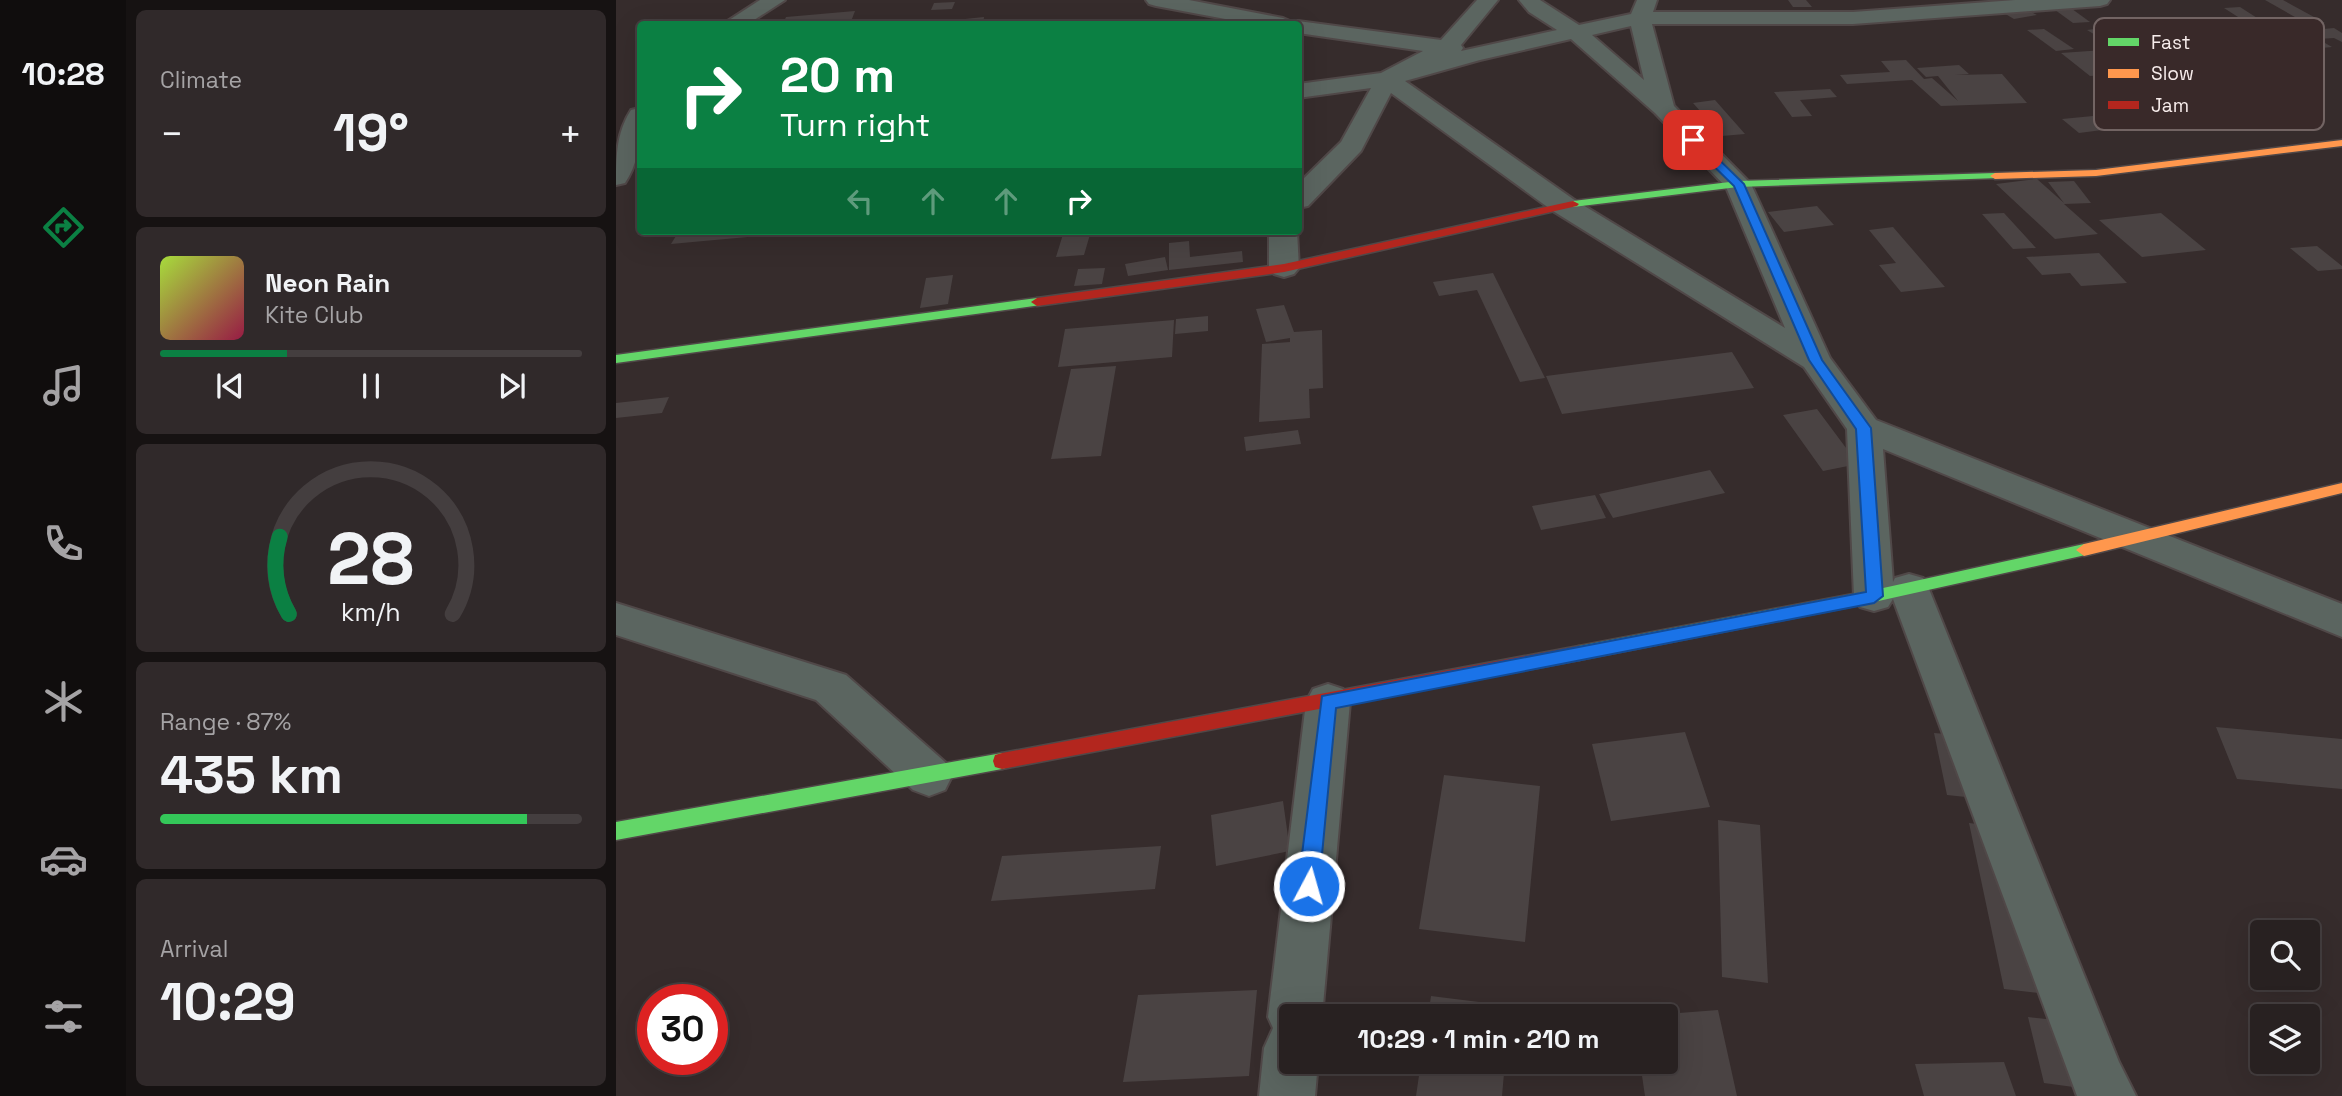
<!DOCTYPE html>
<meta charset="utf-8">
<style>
:root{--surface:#282121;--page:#30292a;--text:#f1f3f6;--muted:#a5a3a5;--line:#443e3f;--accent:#0b8043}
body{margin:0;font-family:"Space Grotesk",sans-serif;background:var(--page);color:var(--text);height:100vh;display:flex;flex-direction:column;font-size:26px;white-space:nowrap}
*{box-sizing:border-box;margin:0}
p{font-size:23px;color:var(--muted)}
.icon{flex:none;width:38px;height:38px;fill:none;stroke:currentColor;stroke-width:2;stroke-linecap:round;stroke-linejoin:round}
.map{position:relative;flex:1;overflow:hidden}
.drawer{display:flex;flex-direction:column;gap:10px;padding:10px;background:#161212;width:490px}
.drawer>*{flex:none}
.guide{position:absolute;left:21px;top:21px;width:665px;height:214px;border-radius:7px;box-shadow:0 7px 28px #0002,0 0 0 2px var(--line);background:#0b8043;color:#fff;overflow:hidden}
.tools{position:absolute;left:1634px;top:920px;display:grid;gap:14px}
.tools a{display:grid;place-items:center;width:70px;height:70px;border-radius:7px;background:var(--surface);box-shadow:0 7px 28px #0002,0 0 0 2px var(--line);font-size:35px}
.speed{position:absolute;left:21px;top:984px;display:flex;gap:14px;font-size:35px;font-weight:700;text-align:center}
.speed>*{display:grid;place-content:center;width:91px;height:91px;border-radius:50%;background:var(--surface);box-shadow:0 7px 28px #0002,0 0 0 2px var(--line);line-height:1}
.speed .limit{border:10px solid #d22;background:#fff;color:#111}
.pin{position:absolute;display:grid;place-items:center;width:60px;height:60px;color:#fff;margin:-30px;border-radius:14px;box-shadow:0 4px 10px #0006}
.me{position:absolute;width:77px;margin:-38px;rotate:6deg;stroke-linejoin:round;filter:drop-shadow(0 0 5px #0008)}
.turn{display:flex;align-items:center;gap:24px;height:147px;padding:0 28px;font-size:32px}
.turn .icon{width:91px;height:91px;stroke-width:2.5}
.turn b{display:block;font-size:49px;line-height:60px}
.lanes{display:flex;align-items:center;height:66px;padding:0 28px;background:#0003;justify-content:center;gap:35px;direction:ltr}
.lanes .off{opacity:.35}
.big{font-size:52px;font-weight:800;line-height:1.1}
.drawer .card{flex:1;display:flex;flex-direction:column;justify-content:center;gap:10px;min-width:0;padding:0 24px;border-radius:10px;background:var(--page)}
.drawer .dial{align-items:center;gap:0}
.dial svg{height:182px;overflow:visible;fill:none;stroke:var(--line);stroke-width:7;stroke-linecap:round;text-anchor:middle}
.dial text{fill:var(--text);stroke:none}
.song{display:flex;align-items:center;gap:21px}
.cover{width:84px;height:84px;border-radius:10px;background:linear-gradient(135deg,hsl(80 70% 55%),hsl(340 70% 35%))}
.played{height:7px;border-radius:4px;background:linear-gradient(90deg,var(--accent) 30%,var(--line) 30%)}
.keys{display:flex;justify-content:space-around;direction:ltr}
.heat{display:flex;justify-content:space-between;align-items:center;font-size:38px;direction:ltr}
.charge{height:10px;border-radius:5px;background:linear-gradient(90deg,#34c759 87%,var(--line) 0)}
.trip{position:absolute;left:663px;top:1004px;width:399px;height:70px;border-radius:7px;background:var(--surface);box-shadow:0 7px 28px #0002,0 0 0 2px var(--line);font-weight:800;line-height:70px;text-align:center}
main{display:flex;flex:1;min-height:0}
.tab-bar{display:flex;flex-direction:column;width:126px;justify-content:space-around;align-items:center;background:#100d0d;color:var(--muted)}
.tab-bar .icon{width:49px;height:49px}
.tab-bar .on{color:var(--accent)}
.tab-bar b{font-size:32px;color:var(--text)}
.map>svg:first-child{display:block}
</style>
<main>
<nav class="tab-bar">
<b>10:28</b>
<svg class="icon on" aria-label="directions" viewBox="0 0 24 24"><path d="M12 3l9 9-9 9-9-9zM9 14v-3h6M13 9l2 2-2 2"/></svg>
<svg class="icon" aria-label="music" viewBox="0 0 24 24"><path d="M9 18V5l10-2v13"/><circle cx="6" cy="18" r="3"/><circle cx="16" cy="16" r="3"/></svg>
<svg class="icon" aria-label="phone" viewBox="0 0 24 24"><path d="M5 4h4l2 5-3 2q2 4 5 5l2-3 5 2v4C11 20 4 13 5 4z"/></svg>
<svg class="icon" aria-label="climate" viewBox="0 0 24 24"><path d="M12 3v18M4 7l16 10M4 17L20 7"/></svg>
<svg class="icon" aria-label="car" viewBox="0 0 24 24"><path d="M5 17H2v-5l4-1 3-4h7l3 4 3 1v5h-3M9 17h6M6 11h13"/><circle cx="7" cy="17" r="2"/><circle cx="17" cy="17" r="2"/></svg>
<svg class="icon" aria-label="filters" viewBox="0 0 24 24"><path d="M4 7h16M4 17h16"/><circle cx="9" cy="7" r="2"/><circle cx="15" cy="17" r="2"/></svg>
</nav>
<section class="drawer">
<div class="card"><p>Climate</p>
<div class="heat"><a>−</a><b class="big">19°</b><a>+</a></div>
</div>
<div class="card">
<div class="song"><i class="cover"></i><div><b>Neon Rain</b><p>Kite Club</p></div></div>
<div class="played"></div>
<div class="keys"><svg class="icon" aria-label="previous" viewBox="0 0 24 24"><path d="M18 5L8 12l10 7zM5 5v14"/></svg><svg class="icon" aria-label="pause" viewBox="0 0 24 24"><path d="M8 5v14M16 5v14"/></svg><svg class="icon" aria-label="next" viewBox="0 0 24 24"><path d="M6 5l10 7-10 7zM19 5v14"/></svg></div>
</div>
<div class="card dial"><svg viewBox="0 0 100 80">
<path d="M14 69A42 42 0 1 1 86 69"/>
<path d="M14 69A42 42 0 0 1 10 35" stroke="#0b8043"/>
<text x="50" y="56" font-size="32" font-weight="700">28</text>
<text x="50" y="72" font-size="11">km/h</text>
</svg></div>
<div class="card"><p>Range · 87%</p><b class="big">435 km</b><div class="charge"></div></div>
<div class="card"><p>Arrival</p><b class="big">10:29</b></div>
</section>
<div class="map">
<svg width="1726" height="1096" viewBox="0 0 1726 1096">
<rect width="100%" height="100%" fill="#362c2c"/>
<!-- building -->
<path fill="#4a4343" d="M1172,0h18l6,7h-19z
M1649,0h18l42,23 -16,2z
M339,2l-3,7 -21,1 3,-7z
M1452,6l22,16 -17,1 -22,-16z
M1624,7l39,25 -16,1 -39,-25z
M1409,9l12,6 -23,4 -12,-7z
M239,11l-5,13h-43v-2l-24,2 3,-7z
M368,17l-1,7h-38l1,-3z
M1486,28l21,12 -16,2 -20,-12z
M1718,28l8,5v9l-8,-4 -16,1 14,8 -40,4 -13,-8 -48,5 -14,-9z
M1428,29l30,20 -18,2 -29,-21z
M1516,48l8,6 74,-5 16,11 -100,7 7,6 -47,3 -29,-23z
M1290,60l18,19 8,-1 26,23 -20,-25 -12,1 -9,-9 42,-3 10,9 -14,1 47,-1 25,29 -86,3 -29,-26 -65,4 -7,-9 50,-3 -9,-11z
M1214,89l7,8 -37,3 12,16 -20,1 -18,-25z
M1099,100l30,34 -23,2 -29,-33z
M1477,116l17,13 -31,4 -17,-14z
M1421,179l27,24 -16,-21 26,-1 17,22 -27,1 34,30 -43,5 -59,-55z
M1201,206l17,19 -50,7 -16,-20z
M1388,213l32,35 -23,1 -31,-35z
M1545,213l45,37 -64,7 -43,-37z
M1277,227l52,60 -44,5 -22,-27 17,-2 -27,-33z
M63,231h111v2l-119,11z
M448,231h27l-7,24 -28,2z
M573,241l1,16 52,-6 1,11 -74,8v-27z
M1701,246l25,20v3l-24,2 -28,-23z
M1483,253l28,30 -46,3 -11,-13 -28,2 -16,-18z
M549,257l3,13 -40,6 -3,-12z
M489,268l-3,16 -28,2 4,-17z
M877,273l52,105 -25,4 -43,-92 -38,6 -6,-14z
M337,275l-5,29 -28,4 6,-30z
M668,305l10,27 28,-2 1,58 -14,1 1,29 -51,4 3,-78 28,-2v-4l-24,4 -10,-33z
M592,316v15l-33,3 1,-15z
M558,320l-2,37 -114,10 7,-38z
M1116,352l22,36 -192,26 -16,-38z
M500,366l-15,90 -50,3 20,-90z
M53,397l-7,16 -46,5v-15z
M1201,409l41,55 -35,7 -40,-56z
M682,430l3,14 -55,7 -2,-14z
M1094,470l15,23 -112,25 -14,-24z
M979,495l11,23 -65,12 -9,-24z
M1600,727l126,12v50l-105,-10z
M1069,732l25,75 -99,14 -19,-77z
M1318,733l36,3 15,63 -38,-4z
M828,775l96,11 -15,156 -106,-13z
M667,801l7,50 -74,15 -5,-51z
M1102,820l42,5 8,158 -46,-6z
M1353,823l41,5 38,166 -44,-5z
M545,846l-6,43 -164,12 11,-45z
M641,990l-8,86 -126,6 15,-87z
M815,996l80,10 -1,11h-82z
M1102,1010l19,86h-92l-5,-34h26v-48z
M1412,1017l37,4 16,67 -37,-5z
M805,1062h84l-3,34h-86z
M1388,1062l12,34h-92l-9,-32z"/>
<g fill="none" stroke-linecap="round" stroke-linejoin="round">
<defs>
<path id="street" d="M144,0h25l-37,24h-25z
M530,0h43l94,18 9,4 6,-1 143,19 36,-40h21l-37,45 2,3 -2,3 96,-21 -28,-18 -10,-12h21l39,25 52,-11 6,-14h20l-4,12h200l162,-12h95l-3,4 -7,2 -247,18h-201l22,82 77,78 79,174 46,62 466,184v33l-459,-188 10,133 2,-4 14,-4 14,4 6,11 190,473 17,34h-59l-184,-497 -5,8 -14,4 -14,-4 -6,-11 -7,-167 -43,-62 -251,-156 -162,-118 -30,58 -53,55 -10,2v-24l43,-42 30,-54 -73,10v-14l83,-11 42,-22 -125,-18v-9h-46l-96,-18 -7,-2zM1015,26l13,54 -52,-45zM955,39l84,74 71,74 59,141 -212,-129 -168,-118 75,-21z
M24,108c2,25 0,53 -15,75l-9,2c0,-27 0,-52 15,-75z
M653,231h28l2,37 -5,6 -10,3 -10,-3 -5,-6z
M0,603l230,72 99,87 7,14 -7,14 -16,6 -16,-6 -97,-90 -200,-65z
M712,684l15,5 7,13 -28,315h-30v45h26l-3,34h-56l5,-48 9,-20 -5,-11 38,-315 7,-13z"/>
<path id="fast" d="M1379,173l4,1v4l-261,9 -165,20 -6,-3 6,-3 165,-20z
M421,298l4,1v6l-425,58v-8z
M1468,544l6,2 2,4 -2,4 -216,48 -295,58 -6,-2 -3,-5 3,-5 6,-2 295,-56z
M386,753l7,2 2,6 -2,6 -7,2 -386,71v-18z"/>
<path id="slow" d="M1726,140v6l-246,30 -101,3 -5,-3 5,-3 101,-3z
M1726,483v10l-258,63 -8,-6 8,-6z"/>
<path id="jam" d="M957,201l6,3 -2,2 -293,66 -247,34 -6,-4 6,-4 247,-34z
M963,646l6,2 3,5 -3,5 -6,2 -577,109 -7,-2 -2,-6 2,-6 7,-2z"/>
</defs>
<!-- street casing -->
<use href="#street" stroke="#504848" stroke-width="4"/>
<!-- fast casing -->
<use href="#fast" stroke="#504848" stroke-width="3"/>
<!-- slow casing -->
<use href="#slow" stroke="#504848" stroke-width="3"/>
<!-- jam casing -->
<use href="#jam" stroke="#504848" stroke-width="3"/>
<!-- street -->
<use href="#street" fill="#5b6560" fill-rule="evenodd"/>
<!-- fast -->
<use href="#fast" fill="#63d668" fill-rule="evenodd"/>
<!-- slow -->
<use href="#slow" fill="#ff974d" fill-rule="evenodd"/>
<!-- jam -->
<use href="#jam" fill="#b3261e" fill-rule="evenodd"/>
</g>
<!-- route -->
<path fill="#1a73e8" stroke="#114b97" stroke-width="2" d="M1074,138h7l47,46 78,176 49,68 12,168 -9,7 -538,105 -17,178 -3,6 -7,3 -8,-3 -3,-6 24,-190 544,-104 -10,-163 -47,-69 -75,-174 -44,-43z"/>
<!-- legend -->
<rect x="1478" y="18" width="230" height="112" rx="10" fill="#392929" stroke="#726463" stroke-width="2"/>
<rect x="1492" y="38" width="31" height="8" fill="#63d668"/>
<rect x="1492" y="69" width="31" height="9" fill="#ff974d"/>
<rect x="1492" y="101" width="31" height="8" fill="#b3261e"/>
<g font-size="19" fill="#f7eceb">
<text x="1535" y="49">Fast</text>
<text x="1535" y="80">Slow</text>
<text x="1535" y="112">Jam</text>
</g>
</svg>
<div class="tools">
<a><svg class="icon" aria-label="search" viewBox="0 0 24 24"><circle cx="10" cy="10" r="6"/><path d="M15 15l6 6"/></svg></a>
<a><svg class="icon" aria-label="layers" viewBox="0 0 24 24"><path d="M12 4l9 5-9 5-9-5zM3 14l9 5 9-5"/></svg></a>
</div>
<div class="speed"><div class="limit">30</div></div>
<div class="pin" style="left:1077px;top:140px;background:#d93025"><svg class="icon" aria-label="arrive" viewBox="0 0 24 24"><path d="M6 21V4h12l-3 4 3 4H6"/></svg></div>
<svg class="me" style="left:693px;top:886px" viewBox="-20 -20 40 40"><circle r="17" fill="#1a73e8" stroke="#fff" stroke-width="3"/><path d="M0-11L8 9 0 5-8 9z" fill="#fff"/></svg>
<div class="trip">10:29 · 1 min · 210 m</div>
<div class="guide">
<div class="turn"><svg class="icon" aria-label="right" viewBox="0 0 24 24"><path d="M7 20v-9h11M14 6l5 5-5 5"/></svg><div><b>20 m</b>Turn right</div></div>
<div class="lanes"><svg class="icon off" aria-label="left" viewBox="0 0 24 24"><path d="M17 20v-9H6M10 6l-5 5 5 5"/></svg><svg class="icon off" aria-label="ahead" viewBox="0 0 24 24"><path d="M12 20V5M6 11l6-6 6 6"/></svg><svg class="icon off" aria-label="ahead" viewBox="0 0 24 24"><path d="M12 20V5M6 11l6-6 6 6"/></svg><svg class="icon" aria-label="right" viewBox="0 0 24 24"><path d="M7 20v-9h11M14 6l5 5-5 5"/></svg></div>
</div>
</div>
</main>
